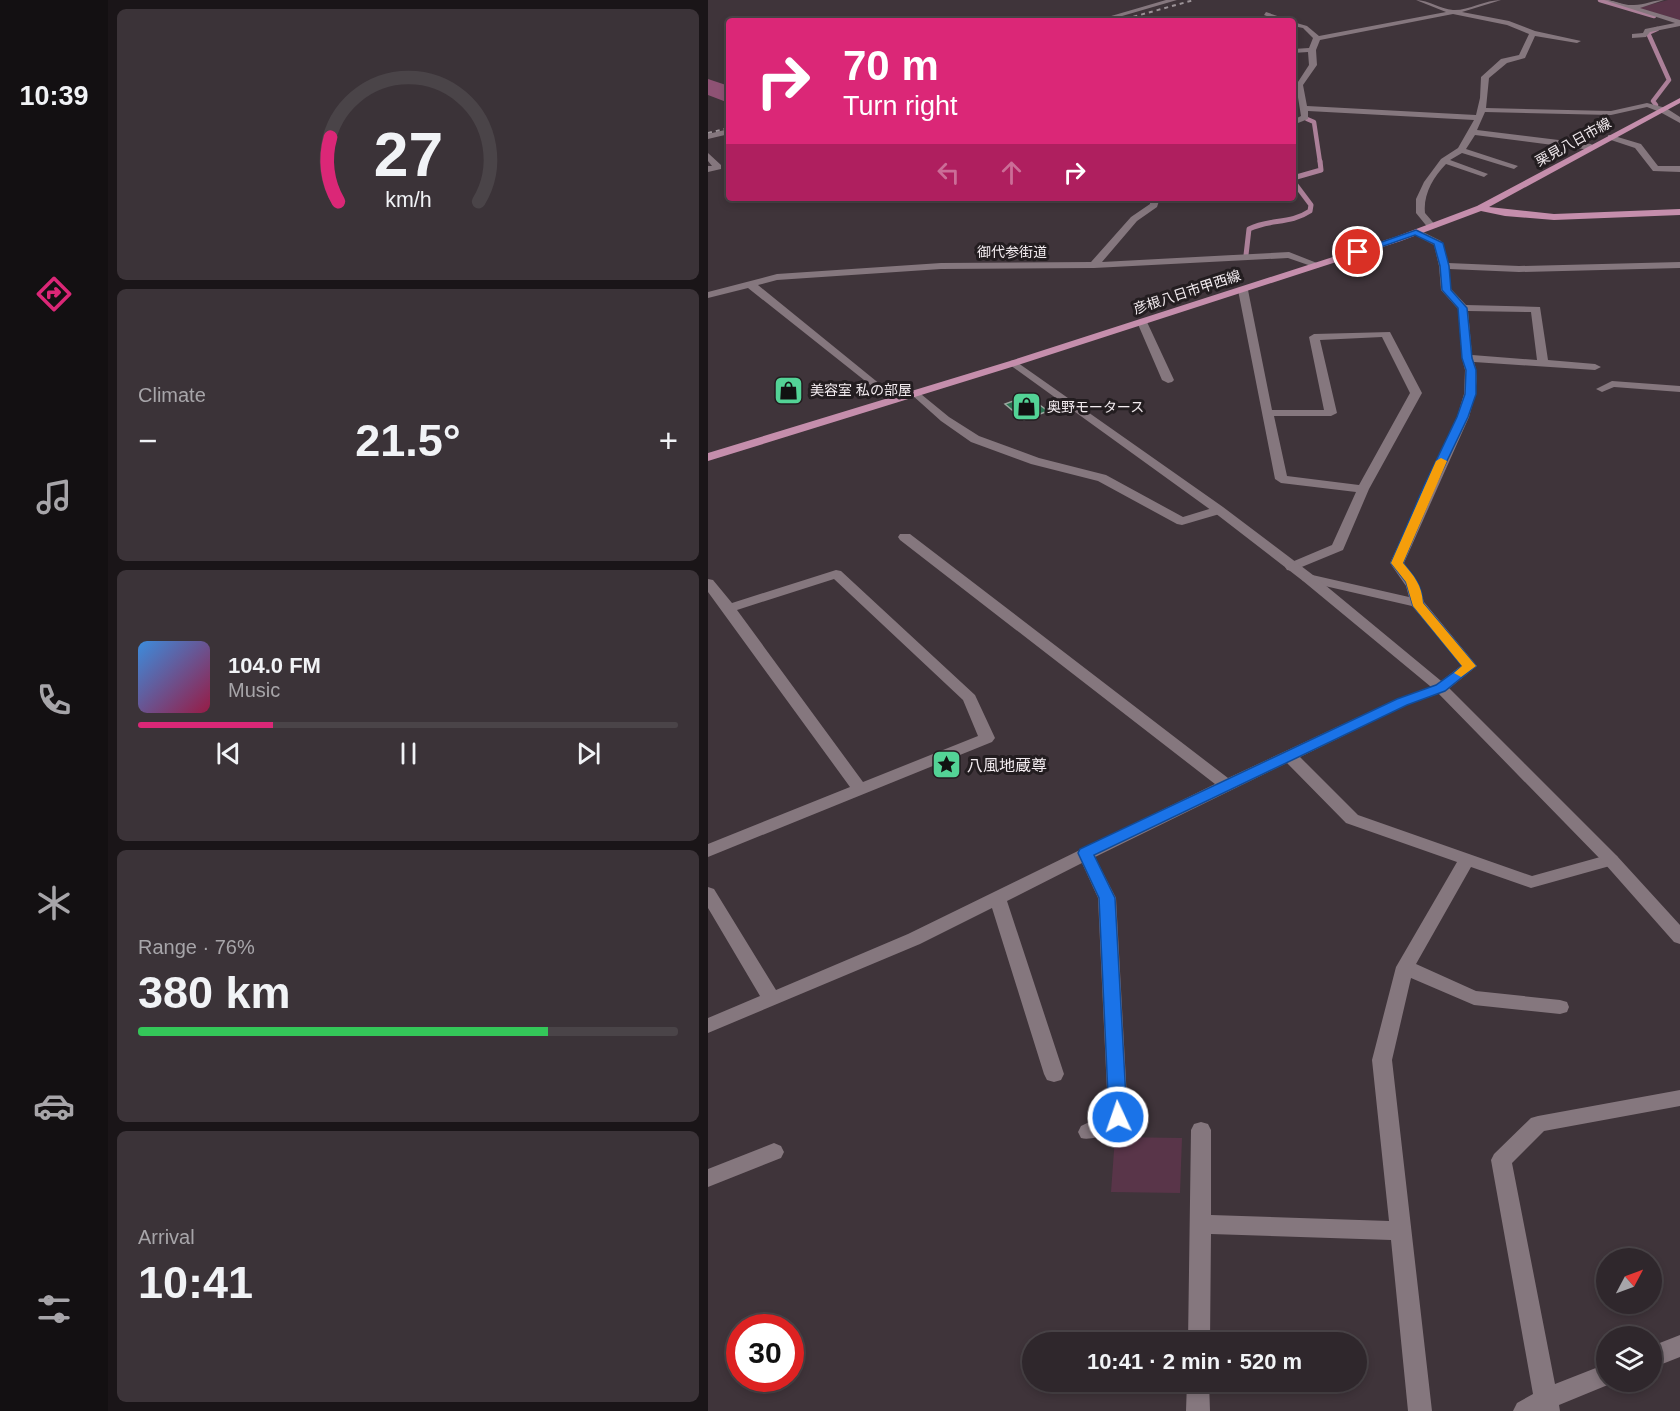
<!DOCTYPE html>
<meta charset="utf-8">
<style>
:root{--surface:#2f272c;--page:#3b3338;--text:#f1f3f6;--muted:#a7a5a9;--line:#4a4448;--accent:#db2777}
body{margin:0;font-family:Helvetica,"Noto Sans JP",sans-serif;background:var(--page);color:var(--text);height:100vh;display:flex;flex-direction:column;font-size:22px;white-space:nowrap}
*{box-sizing:border-box;margin:0}
p{font-size:20px;color:var(--muted)}
.icon{flex:none;width:33px;height:33px;fill:none;stroke:currentColor;stroke-width:2;stroke-linecap:round;stroke-linejoin:round}
.map{position:relative;flex:1;overflow:hidden}
.sheet{display:flex;flex-direction:column;gap:9px;padding:9px;background:#1a1518;width:600px}
.sheet>*{flex:none}
.banner{position:absolute;left:18px;top:18px;width:570px;height:183px;border-radius:6px;box-shadow:0 3px 9px #0003,0 0 0 2px var(--line);background:#db2777;color:#fff;overflow:hidden}
.needle{width:39px;rotate:49deg}
.fabs{position:absolute;left:888px;top:1248px;display:grid;gap:12px}
.fabs a{display:grid;place-items:center;width:66px;height:66px;border-radius:50%;background:var(--surface);box-shadow:0 3px 9px #0003,0 0 0 2px var(--line);font-size:30px}
.speed{position:absolute;left:18px;top:1314px;display:flex;gap:12px;font-size:30px;font-weight:700;text-align:center}
.speed>*{display:grid;place-content:center;width:78px;height:78px;border-radius:50%;background:var(--surface);box-shadow:0 3px 9px #0003,0 0 0 2px var(--line);line-height:1}
.speed .limit{border:9px solid #d22;background:#fff;color:#111}
.pin{position:absolute;display:grid;place-items:center;width:51px;height:51px;color:#fff;margin:-26px;border:3px solid #fff;border-radius:50%;box-shadow:0 2px 6px #0007}
.me{position:absolute;width:66px;margin:-33px;rotate:357deg;stroke-linejoin:round;filter:drop-shadow(0 0 4px #0008)}
.turn{display:flex;align-items:center;gap:21px;height:126px;padding:0 18px;font-size:27px}
.turn .icon{width:78px;height:78px;stroke-width:2.5}
.turn b{display:block;font-size:42px;line-height:51px}
.lanes{display:flex;align-items:center;height:57px;padding:0 18px;background:#0003;justify-content:center;gap:30px;direction:ltr}
.lanes .off{opacity:.35}
.big{font-size:45px;font-weight:700;line-height:1.1}
.sheet .widget{flex:1;display:flex;flex-direction:column;justify-content:center;gap:9px;min-width:0;padding:0 21px;border-radius:9px;background:var(--page)}
.sheet .dial{align-items:center;gap:0}
.dial svg{height:156px;overflow:visible;fill:none;stroke:var(--line);stroke-width:7;stroke-linecap:round;text-anchor:middle}
.dial text{fill:var(--text);stroke:none}
.song{display:flex;align-items:center;gap:18px}
.cover{width:72px;height:72px;border-radius:9px;background:linear-gradient(135deg,hsl(210 70% 55%),hsl(340 70% 35%))}
.played{height:6px;border-radius:3px;background:linear-gradient(90deg,var(--accent) 25%,var(--line) 25%)}
.keys{display:flex;justify-content:space-around;direction:ltr}
.heat{display:flex;justify-content:space-between;align-items:center;font-size:33px;direction:ltr}
.charge{height:9px;border-radius:4px;background:linear-gradient(90deg,#34c759 76%,var(--line) 0)}
.trip{position:absolute;left:314px;top:1332px;width:345px;height:60px;border-radius:30px;background:var(--surface);box-shadow:0 3px 9px #0003,0 0 0 2px var(--line);font-weight:700;line-height:60px;text-align:center}
main{display:flex;flex:1;min-height:0}
.tabs{display:flex;flex-direction:column;width:108px;justify-content:space-around;align-items:center;background:#131012;color:var(--muted)}
.tabs .icon{width:42px;height:42px}
.tabs .active{color:var(--accent)}
.tabs b{font-size:27px;color:var(--text)}
.map>svg:first-child{display:block}
</style>
<main>
<nav class="tabs">
<b>10:39</b>
<svg class="icon active" aria-label="directions" viewBox="0 0 24 24"><path d="M12 3l9 9-9 9-9-9zM9 14v-3h6M13 9l2 2-2 2"/></svg>
<svg class="icon" aria-label="music" viewBox="0 0 24 24"><path d="M9 18V5l10-2v13"/><circle cx="6" cy="18" r="3"/><circle cx="16" cy="16" r="3"/></svg>
<svg class="icon" aria-label="phone" viewBox="0 0 24 24"><path d="M5 4h4l2 5-3 2q2 4 5 5l2-3 5 2v4C11 20 4 13 5 4z"/></svg>
<svg class="icon" aria-label="climate" viewBox="0 0 24 24"><path d="M12 3v18M4 7l16 10M4 17L20 7"/></svg>
<svg class="icon" aria-label="car" viewBox="0 0 24 24"><path d="M5 17H2v-5l4-1 3-4h7l3 4 3 1v5h-3M9 17h6M6 11h13"/><circle cx="7" cy="17" r="2"/><circle cx="17" cy="17" r="2"/></svg>
<svg class="icon" aria-label="filters" viewBox="0 0 24 24"><path d="M4 7h16M4 17h16"/><circle cx="9" cy="7" r="2"/><circle cx="15" cy="17" r="2"/></svg>
</nav>
<section class="sheet">
<div class="widget dial"><svg viewBox="0 0 100 80">
<path d="M14 69A42 42 0 1 1 86 69"/>
<path d="M14 69A42 42 0 0 1 10 36" stroke="#db2777"/>
<text x="50" y="56" font-size="32" font-weight="700">27</text>
<text x="50" y="72" font-size="11">km/h</text>
</svg></div>
<div class="widget"><p>Climate</p>
<div class="heat"><a>−</a><b class="big">21.5°</b><a>+</a></div>
</div>
<div class="widget">
<div class="song"><i class="cover"></i><div><b>104.0 FM</b><p>Music</p></div></div>
<div class="played"></div>
<div class="keys"><svg class="icon" aria-label="previous" viewBox="0 0 24 24"><path d="M18 5L8 12l10 7zM5 5v14"/></svg><svg class="icon" aria-label="pause" viewBox="0 0 24 24"><path d="M8 5v14M16 5v14"/></svg><svg class="icon" aria-label="next" viewBox="0 0 24 24"><path d="M6 5l10 7-10 7zM19 5v14"/></svg></div>
</div>
<div class="widget"><p>Range · 76%</p><b class="big">380 km</b><div class="charge"></div></div>
<div class="widget"><p>Arrival</p><b class="big">10:41</b></div>
</section>
<div class="map">
<svg width="972" height="1411" viewBox="0 0 972 1411">
<rect width="100%" height="100%" fill="#3f343a"/>
<!-- green -->
<path fill="#593549" d="M960,0h12v20l-42,-12z
M407,1137l67,1 -2,55 -69,-1z"/>
<g fill="none" stroke-linecap="round" stroke-linejoin="round">
<!-- stream-far1 -->
<path stroke="#ac8099" stroke-width="4.5" d="M892,0l54,16
M948,105l-3,-4 16,-21 -21,-47 9,-4
M599,119l7,3 6,40"/>
<!-- stream -->
<path stroke="#ac8099" stroke-width="5" d="M585,178l28,-8 -1,-9
M538,255l3,-26c20,-10 42,-5 61,-18l1,-6 -18,-24"/>
<!-- river -->
<path fill="#8e5274" fill-rule="evenodd" d="M0,79l21,7v17l-21,-8z"/>
</g>
<!-- building -->
<path fill="#28714f" stroke="#9aa79f" stroke-width="1.5" d="M319,396l21,15 -24,9 -19,-16z"/>
<g fill="none" stroke-linecap="round" stroke-linejoin="round">
<!-- minor -->
<path fill="#85777e" fill-rule="evenodd" d="M458,0h11l-72,21h-11z
M708,0c13,0 24,9 37,10 14,1 32,-10 48,-10l-39,12 47,9 26,10 46,10 -4,2 -42,-7 -10,22 -18,5 -18,15 -3,30 125,3 36,-8 19,5 14,9v6l-20,-11 -13,-5 -36,8 -126,-3 -8,18 114,14 4,3 -4,3 -116,-15 -9,14 52,17 -4,3 -52,-16 -12,7 38,14 -4,3 -38,-13c-13,13 -23,31 -21,49l12,14 -8,2 -13,-16v-14l8,-17 17,-23 17,-11 16,-28 -166,-9v8l-15,6v-5l8,-4 -5,-31 13,-20 -1,-13 -15,1v-4l16,-1 4,-10 -10,-10 -10,-2v-4l14,4 12,10 127,-24zM745,14l54,11 22,9 -10,21 -18,4 -20,18 -1,21 -4,17 -169,-9 -4,-21 14,-20 -1,-15 4,-10z
M896,0c10,0 20,6 30,5 10,0 20,-5 30,-5l-24,8 40,12v6l-30,6 -4,5 -14,1v-4l11,-1 2,-4 30,-6z
M558,12l23,8 1,1h-10l-16,-6z
M21,129v5l-21,5v-5z
M903,135l30,9 17,22h22v6l-27,-1 -18,-23 -27,-9v-4z
M0,153l13,12v4l-13,3v-6h4l-4,-5z
M442,198h10l-3,9 -20,14 -35,41 187,-10 33,13 -5,3 -29,-10 -194,10 -153,1 -164,11 -19,5 139,113v4l-4,1 -145,-115 -40,10v-6l69,-18 164,-11 150,-1 40,-45 19,-13z
M705,230h6l22,11 7,22 71,3 161,-4v6l-161,4 -70,-3 2,20 15,16 74,2 8,53 47,4 6,3 -6,3 -121,-8c6,18 0,37 -5,55l-65,146 15,23 5,16 53,64 -31,25 -39,14 -107,52 58,58 174,61 79,-22 6,2 2,4 -2,4 -86,24 -60,-21 -55,97 60,27 84,9 7,2 2,5 -2,5 -7,2 -86,-9 -63,-27 -19,82 40,351h-24l-17,-171 -180,-6 -1,108h-22l3,-212 3,-6 7,-2 7,2 3,6v85l178,6 -17,-161 24,-93 61,-105 -111,-39 -59,-60 -192,94 21,41 12,219c-6,12 -35,25 -47,21l-3,-6 3,-6 27,-13 -10,-215 -16,-35 -75,38 57,173 -3,6 -7,2 -7,-2 -3,-6 -52,-166 -72,36 -212,89v-15l52,-22 -52,-88v-21l6,2 62,101 132,-56 307,-150 -315,-244 -2,-3 2,-3h10l318,244 169,-79 39,-14 26,-20 -50,-59 -109,-25 -2,-3 7,-4 101,23 -3,-11 -16,-23 67,-146 7,-23 1,-24 -3,-12 -4,-49 -17,-19 -2,-24 -5,-21 -21,-11zM760,311l63,1 6,48 -65,-5z
M535,287l5,3 24,120h52l-15,-73 5,-3 76,-2 32,61 -53,96 -26,61 -51,21 -5,-1 -2,-3 2,-3 45,-19 24,-53 -75,-9 -6,-4 -37,-189zM674,337l28,56 -51,92 -72,-9 -13,-60h57l6,-3 -17,-73z
M434,319l5,3 27,58 -2,2 -4,1 -6,-3 -25,-58z
M904,381l68,5v6l-66,-5 -12,5 -6,-3z
M208,390l33,27 30,19 60,22 67,17 77,42 36,-11 6,4 -2,3 -41,12 -5,-1 -79,-43 -67,-17 -60,-22 -30,-21 -29,-26 -2,-2z
M128,570l5,1 134,124 20,43 -3,4 -284,115v-13l142,-57 -142,-195v-13l5,1 19,23zM126,579l129,121 15,36 -115,46 -126,-172z
M972,1090v16l-136,25 -32,32 43,221 51,-20v18h9l-56,23 1,6h-47l4,-8 16,-9 -42,-234 3,-6 37,-36 7,-2z
M66,1143l7,3 3,6 -3,6 -73,29v-18z
M972,1335v22l-28,11v-22z
M479,1382h22l1,29h-24z"/>
<!-- tertiary -->
<path fill="#85777e" fill-rule="evenodd" d="M306,360l209,147 90,68 133,110 171,171 63,69v19l-6,-2 -69,-78 -169,-173 -133,-110 -88,-68 -205,-148v-4z"/>
<!-- primary -->
<path fill="#c58eac" fill-rule="evenodd" d="M972,98v5l-191,104 65,7 126,-5v6l-126,5 -49,-4 -24,-5 -80,30 -383,124 -310,96v-8l302,-92 385,-124 82,-31z"/>
<!-- rail -->
<path stroke="#9c9398" stroke-width="2" stroke-dasharray="4 4" stroke-linecap="butt" d="M410,21l76,-21
M0,133l21,-5"/>
</g>
<!-- route -->
<path fill="#1a73e8" stroke="#114b97" stroke-width="1.5" d="M708,230l27,13 6,23 2,24 16,18 5,50 4,12v24l-8,23 -33,69 -32,77c11,13 19,22 20,40l53,63 -31,25 -38,14 -313,150 21,43 12,219 -3,5 -6,3 -6,-3 -3,-5 -10,-219 -21,-45 2,-4 317,-150 39,-14 26,-19 -49,-60 -7,-24 -15,-19 33,-77 33,-69 8,-23 1,-24 -4,-12 -4,-50 -16,-18 -2,-24 -6,-22 -19,-9 -54,19 -8,-2z"/>
<!-- slow -->
<path fill="#f59e0b" d="M733,458l6,3 -44,102c11,13 19,22 20,40l53,63 -15,11 -7,-4 8,-7 -49,-60 -7,-24 -15,-19 45,-102z"/>
<!-- icons -->
<defs>
<symbol id="shop-square" viewBox="-11 -11 22 22"><rect x="-9" y="-9" width="18" height="18" rx="4" fill="#53d396" stroke="#231d20"/><path d="M-5-2.5h2.3a2.7 3.5 0 0 1 5.4 0H5L5.5 6h-11ZM-1.5-2.5h3a1.5 2.3 0 0 0-3 0Z" fill="#111"/></symbol>
<symbol id="sight-square" viewBox="-11 -11 22 22"><rect x="-9" y="-9" width="18" height="18" rx="4" fill="#53d396" stroke="#231d20"/><path d="M0-6L1.8-2.2L6-1.7L2.9 1.2L3.7 5.4L0 3.3L-3.7 5.4L-2.9 1.2L-6-1.7L-1.8-2.2Z" fill="#111"/></symbol>
</defs>
<g fill-rule="evenodd">
<use href="#shop-square" x="64" y="374" width="33" height="33"/>
<use href="#shop-square" x="302" y="390" width="33" height="33"/>
<use href="#sight-square" x="222" y="748" width="33" height="33"/>
</g>
<g text-anchor="middle" dominant-baseline="central" stroke-width="6" stroke-linejoin="round" paint-order="stroke">
<!-- far-street labels -->
<g font-size="14" fill="#f2ebef" stroke="#231d20">
<text transform="translate(865 142) rotate(-29)">栗見八日市線</text>
<text x="304" y="252">御代参街道</text>
<text transform="translate(479 292) rotate(-18)">彦根八日市甲西線</text>
</g>
<!-- far-poi labels -->
<g font-size="14" fill="#f2ebef" stroke="#231d20" text-anchor="start">
<text x="102" y="390">美容室 私の部屋</text>
<text x="339" y="407">奥野モータース</text>
</g>
<!-- poi labels -->
<g font-size="16" fill="#f2ebef" stroke="#231d20" text-anchor="start">
<text x="259" y="765">八風地蔵尊</text>
</g>
</g>
</svg>
<div class="fabs">
<a><svg class="needle" viewBox="-14 -14 28 28"><path d="M0-13l5 13h-10z" fill="#e53935"/><path d="M0 13l5-13h-10z" fill="#a7a5a9"/></svg></a>
<a><svg class="icon" aria-label="layers" viewBox="0 0 24 24"><path d="M12 4l9 5-9 5-9-5zM3 14l9 5 9-5"/></svg></a>
</div>
<div class="speed"><div class="limit">30</div></div>
<div class="pin" style="left:650px;top:252px;background:#d93025"><svg class="icon" aria-label="arrive" viewBox="0 0 24 24"><path d="M6 21V4h12l-3 4 3 4H6"/></svg></div>
<svg class="me" style="left:410px;top:1117px" viewBox="-20 -20 40 40"><circle r="17" fill="#1a73e8" stroke="#fff" stroke-width="3"/><path d="M0-11L8 9 0 5-8 9z" fill="#fff"/></svg>
<div class="trip">10:41 · 2 min · 520 m</div>
<div class="banner">
<div class="turn"><svg class="icon" aria-label="right" viewBox="0 0 24 24"><path d="M7 20v-9h11M14 6l5 5-5 5"/></svg><div><b>70 m</b>Turn right</div></div>
<div class="lanes"><svg class="icon off" aria-label="left" viewBox="0 0 24 24"><path d="M17 20v-9H6M10 6l-5 5 5 5"/></svg><svg class="icon off" aria-label="ahead" viewBox="0 0 24 24"><path d="M12 20V5M6 11l6-6 6 6"/></svg><svg class="icon" aria-label="right" viewBox="0 0 24 24"><path d="M7 20v-9h11M14 6l5 5-5 5"/></svg></div>
</div>
</div>
</main>
